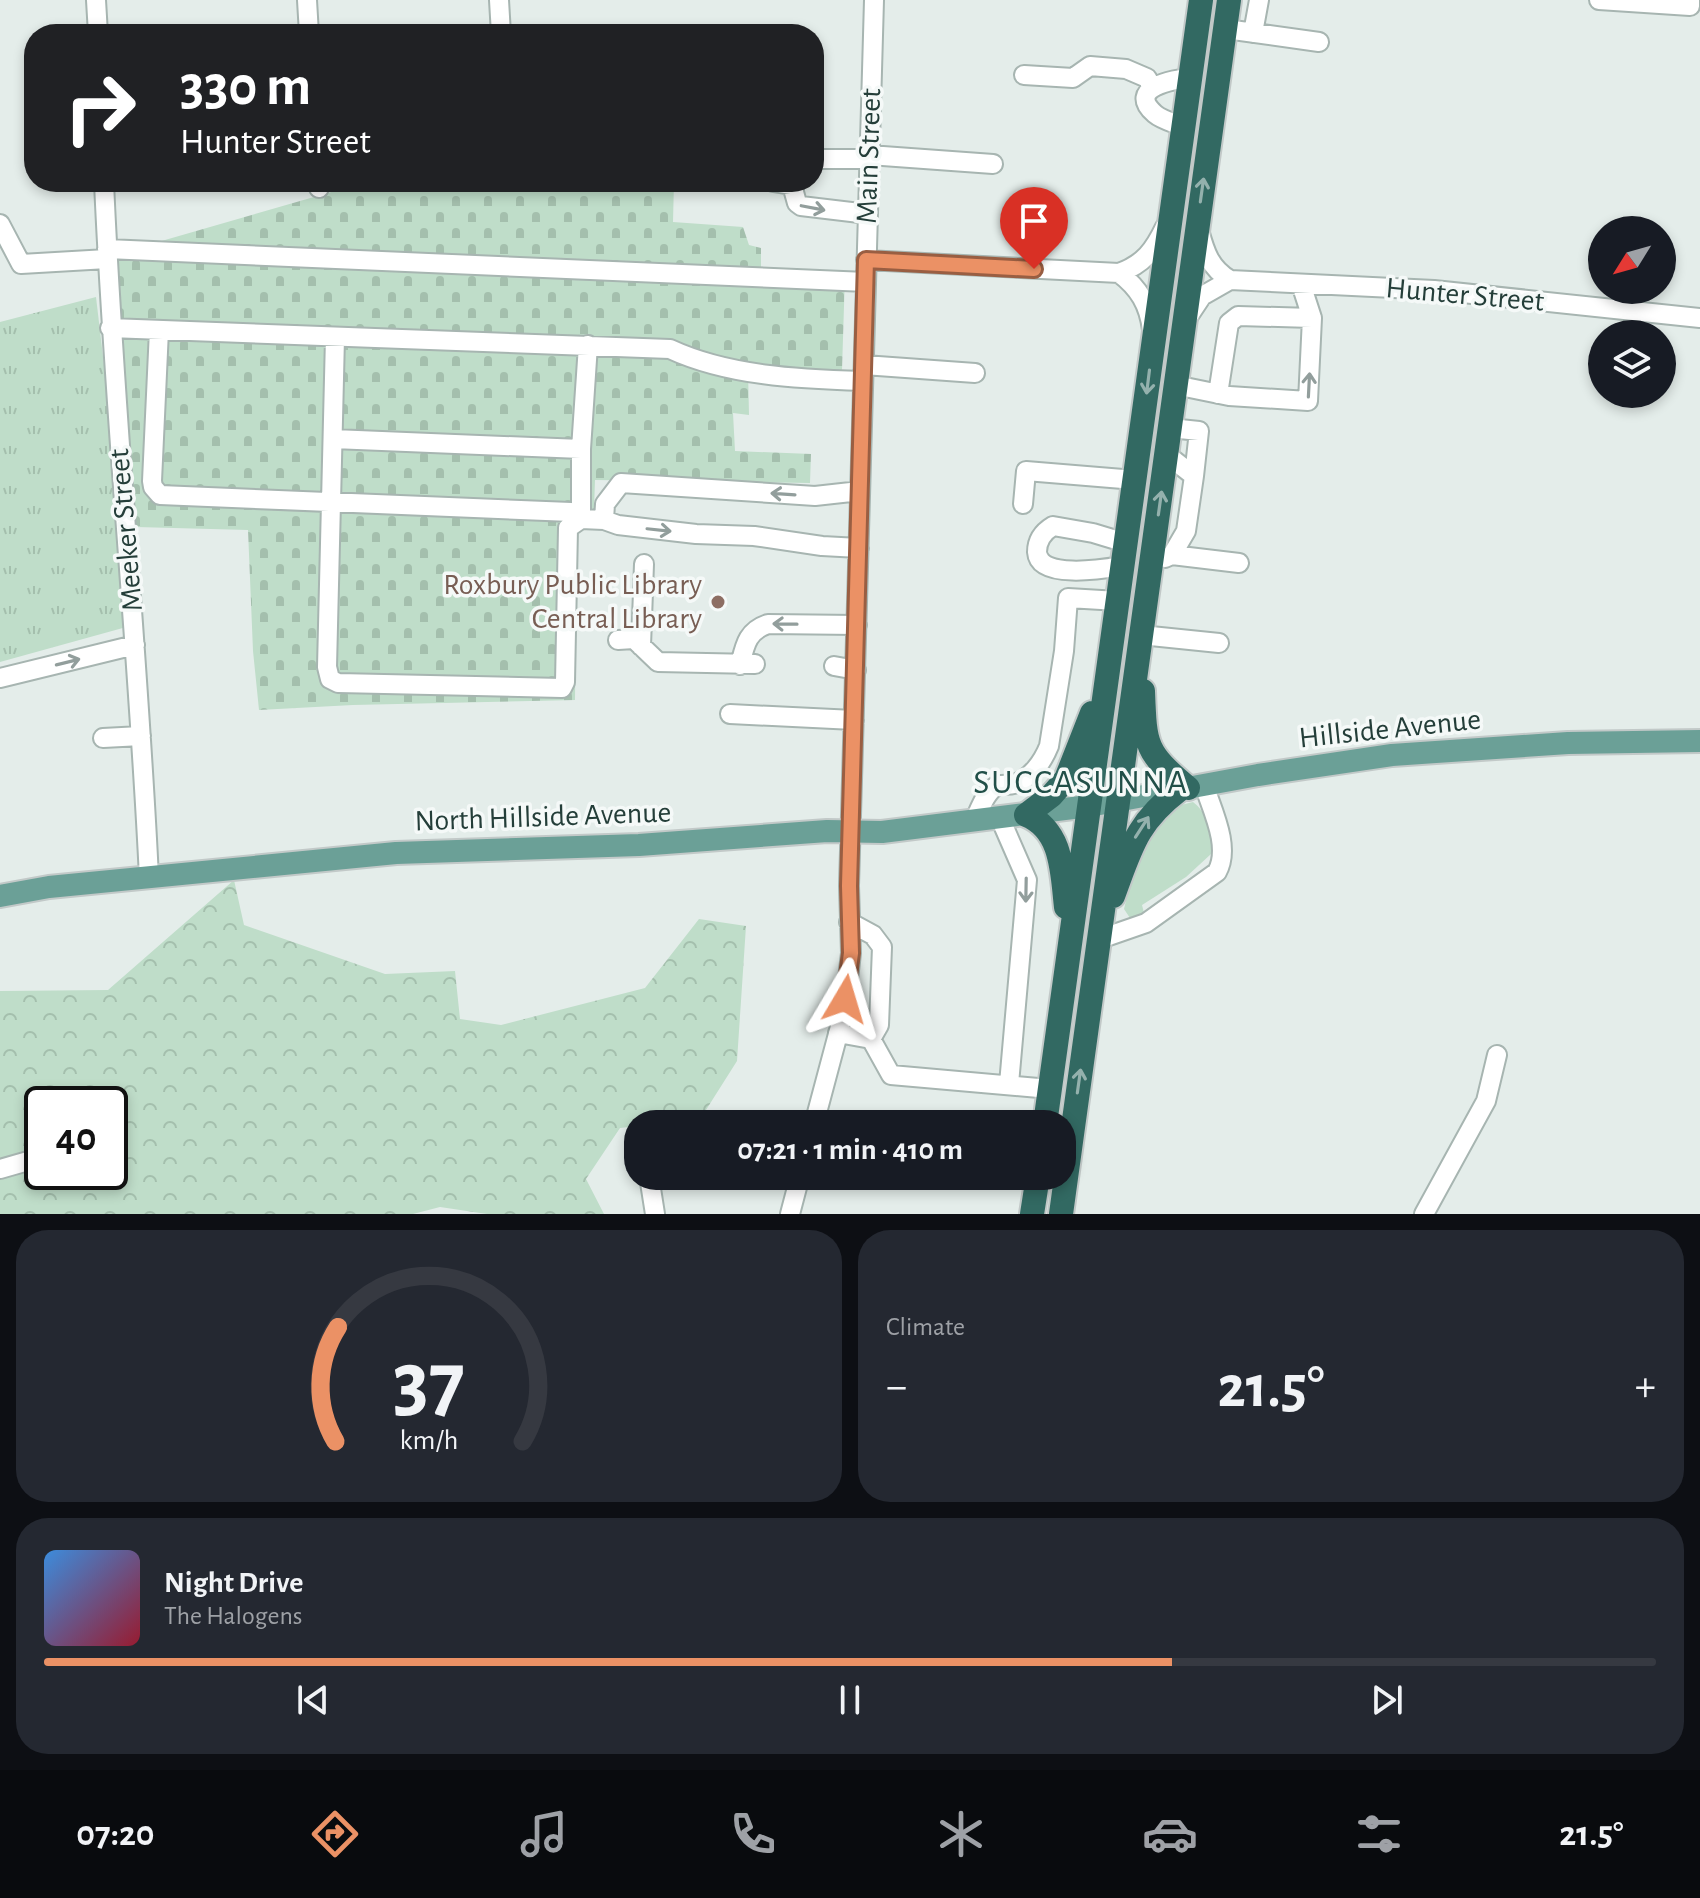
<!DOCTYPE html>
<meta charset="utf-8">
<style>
:root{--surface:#171b24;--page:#242831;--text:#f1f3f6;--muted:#9ea1a6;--line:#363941;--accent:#eb9165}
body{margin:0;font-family:"Alegreya Sans",sans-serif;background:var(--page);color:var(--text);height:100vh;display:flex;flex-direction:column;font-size:30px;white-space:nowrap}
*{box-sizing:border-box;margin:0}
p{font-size:26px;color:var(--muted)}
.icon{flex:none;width:44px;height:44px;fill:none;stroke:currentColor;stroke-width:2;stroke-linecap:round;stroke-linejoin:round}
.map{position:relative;height:1214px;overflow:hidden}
.side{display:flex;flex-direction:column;gap:16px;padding:16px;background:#0d0f14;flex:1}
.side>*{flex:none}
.guide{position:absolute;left:24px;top:24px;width:800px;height:168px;border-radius:32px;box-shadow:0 4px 12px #0003;background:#202124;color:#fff;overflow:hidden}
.needle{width:52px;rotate:233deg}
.tools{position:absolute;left:1588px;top:216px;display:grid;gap:16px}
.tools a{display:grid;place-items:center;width:88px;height:88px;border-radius:50%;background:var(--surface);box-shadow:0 4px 12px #0003;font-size:40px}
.speed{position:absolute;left:24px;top:1086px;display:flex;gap:16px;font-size:40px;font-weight:700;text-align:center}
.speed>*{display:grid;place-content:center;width:104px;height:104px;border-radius:50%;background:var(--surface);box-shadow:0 4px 12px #0003;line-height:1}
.speed .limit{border:4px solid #111;border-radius:12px;background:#fff;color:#111}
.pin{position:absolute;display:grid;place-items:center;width:68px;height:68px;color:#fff;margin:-82px -34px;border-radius:50% 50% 50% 0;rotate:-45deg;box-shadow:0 0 8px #0007}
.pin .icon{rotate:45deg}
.me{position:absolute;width:88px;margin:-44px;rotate:7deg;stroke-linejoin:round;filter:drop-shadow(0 0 6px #0008)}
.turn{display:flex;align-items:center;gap:28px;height:168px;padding:0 24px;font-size:36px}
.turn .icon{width:104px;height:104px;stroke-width:2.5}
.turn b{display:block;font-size:56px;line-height:68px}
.big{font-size:60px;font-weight:600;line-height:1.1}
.side .tile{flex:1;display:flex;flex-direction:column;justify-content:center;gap:12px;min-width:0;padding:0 28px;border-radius:32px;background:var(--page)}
.side .dial{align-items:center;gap:0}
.dial svg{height:208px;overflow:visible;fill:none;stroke:var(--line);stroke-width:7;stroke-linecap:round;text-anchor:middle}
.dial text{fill:var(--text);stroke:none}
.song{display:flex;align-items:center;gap:24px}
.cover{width:96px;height:96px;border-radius:12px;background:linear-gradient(135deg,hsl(210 70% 55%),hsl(350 70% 35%))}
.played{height:8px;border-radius:4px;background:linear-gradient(90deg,var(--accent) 70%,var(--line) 70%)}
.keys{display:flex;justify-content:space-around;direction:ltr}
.heat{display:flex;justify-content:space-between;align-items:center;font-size:44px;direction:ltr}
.side .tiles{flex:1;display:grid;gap:16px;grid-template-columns:1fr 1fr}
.tile:last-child{grid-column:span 2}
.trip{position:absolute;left:624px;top:1110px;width:452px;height:80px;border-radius:32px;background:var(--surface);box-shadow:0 4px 12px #0003;font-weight:600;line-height:80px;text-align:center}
.tabs{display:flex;height:128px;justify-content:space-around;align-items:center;background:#090b0e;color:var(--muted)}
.tabs .icon{width:56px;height:56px}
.tabs .current{color:var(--accent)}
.tabs b{font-size:36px;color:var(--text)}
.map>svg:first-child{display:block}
</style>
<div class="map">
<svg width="1700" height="1214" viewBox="0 0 1700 1214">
<defs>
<pattern id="forest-crowns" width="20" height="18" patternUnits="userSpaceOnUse" patternTransform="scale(2)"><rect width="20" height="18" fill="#bfddc9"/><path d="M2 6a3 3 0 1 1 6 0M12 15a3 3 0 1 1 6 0" fill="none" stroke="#a4bfad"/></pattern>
<pattern id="cemetery-stones" width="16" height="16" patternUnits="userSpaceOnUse" patternTransform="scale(2)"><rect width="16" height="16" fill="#bfddc9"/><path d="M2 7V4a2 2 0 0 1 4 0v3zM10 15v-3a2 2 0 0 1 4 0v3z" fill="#a4bfad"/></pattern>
<pattern id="park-tufts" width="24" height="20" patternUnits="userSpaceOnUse" patternTransform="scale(2)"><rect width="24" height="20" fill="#bfddc9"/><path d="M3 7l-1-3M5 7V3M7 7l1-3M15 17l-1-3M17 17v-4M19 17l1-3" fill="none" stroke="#a4bfad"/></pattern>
</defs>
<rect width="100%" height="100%" fill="#e4edea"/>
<!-- grass -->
<path fill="#bfddc9" d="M1209,0h12l-42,295 -10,-2z
M1168,300l10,1 -37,267h-3l-2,-34z
M1193,802c14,10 23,35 18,52l-25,23 -44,28 2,8 -14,5 -6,-9 15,-62 38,-41z"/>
<!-- forest -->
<path fill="url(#forest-crowns)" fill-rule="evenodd" d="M234,880l10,45 141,49 70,-3 5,48 41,6 144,-37 54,-69 47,7 -9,135 -38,60 -61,3v2l-18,2 -34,51 18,35h-117l-47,-7 -27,7h-413v-223l108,-1zM42,1104h68v68h-68z"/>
<!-- cemetery -->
<path fill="url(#cemetery-stones)" d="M366,182h308l-1,40 70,5 6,18 12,3v25l84,1 -3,96 -34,4 -58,-12 -2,8 1,45 -16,-2 2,38 76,3 -1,29 -215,-3 -1,29 -17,-2 -2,193 -222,5 -94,5 -6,-59 -5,-121 -112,-3 -24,-235 1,-37z"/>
<!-- park -->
<path fill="url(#park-tufts)" d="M96,297l27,229 7,100 -130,36v-340z"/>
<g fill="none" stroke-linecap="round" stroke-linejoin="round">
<defs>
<path id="minor" d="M96,0l2,34
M307,0l2,34
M499,0l2,34
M1599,0l91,6v-6
M1226,29l93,13
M1253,33l6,-33
M1024,75l49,3 17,-12 36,3 21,9 5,9
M1184,127c-10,-4 -22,-7 -29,-13 -30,-26 19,-35 35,-36
M869,155l124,9
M814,159h55
M104,182c10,232 34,464 45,696
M318,182l1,6
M773,182l19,3 5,18 4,3 67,8
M0,224l21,40 86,-5
M1199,230c6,22 11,38 31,50
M107,249l759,33
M866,260l253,13c25,-9 35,-23 46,-46
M1119,273c20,15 30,32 33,57
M1188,317l14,-21 28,-16 204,10 266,28
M110,328l560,21c58,27 129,30 193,32
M159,330l-7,151 1,6 7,8 411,17 10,7 23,1
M335,337l-8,330 3,12 8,4 224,5 3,-6 3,-154 13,-9v-70l7,-104
M864,365l111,8
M1175,385l54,11 79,5 4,-83 -11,-34
M1218,394l11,-71 9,-7 74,2
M1170,428l29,3 -5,45
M333,439l248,10
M1166,454l28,22 -8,55 -14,24
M1023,504l3,-33 109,9
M859,548l-37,-2 -68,-10 -58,-2 -78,-9 -14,-5 1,-16 16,-21 194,13 45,-5
M1165,558l7,-3 67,8
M1123,566c-19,3 -84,14 -86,-14 0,-12 6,-20 16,-26l40,7 33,10
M1141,635l78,8
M618,640l16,-1 24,23 97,2
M641,646l3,-82
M740,665c5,-20 7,-34 28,-41l89,1
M834,666l22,4
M0,678l135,-33
M730,714l124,6
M103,738l38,-2
M1000,818l27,62 -18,204
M974,821c5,-10 11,-28 21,-34 6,-4 12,-1 19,-3 17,-5 29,-23 35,-38l15,-95 4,-53 50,3
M849,922l24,13 9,12 -3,78 -8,14
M1097,940l49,-17 71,-51c14,-25 -5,-62 -13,-87
M838,1033l33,6 20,36 159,14
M814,1124l28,-105 6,-40 3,-26 -2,-67 25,-886
M0,1169l42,-12
M649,1176l6,38
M790,1214l10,-38
M1424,1214l62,-113 11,-46"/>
<path id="major" d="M0,896l49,-9 347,-34 243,-8 188,-14 55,1 207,-26 169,-31 134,-20 176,-12 132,-2"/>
<path id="highway" d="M1143,691c2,55 2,61 45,97
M1113,896c18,-48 23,-73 66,-106
M1066,907c-4,-34 -3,-77 -40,-92l25,-19 15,-17 26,-66
M1045,1124l156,-1124
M1032,1214l6,-38
M1061,1214l168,-1214"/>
</defs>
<!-- minor casing -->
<use href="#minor" stroke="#a7b5b1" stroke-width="22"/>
<!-- major casing -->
<use href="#major" stroke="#c2c9c8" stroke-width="26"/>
<!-- highway casing -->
<use href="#highway" stroke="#c2c9c8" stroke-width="28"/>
<!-- minor -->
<use href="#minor" stroke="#fff" stroke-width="18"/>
<!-- major -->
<use href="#major" stroke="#6ba097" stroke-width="22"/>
<!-- highway -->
<use href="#highway" stroke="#326962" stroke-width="24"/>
</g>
<!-- one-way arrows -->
<defs><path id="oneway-shaft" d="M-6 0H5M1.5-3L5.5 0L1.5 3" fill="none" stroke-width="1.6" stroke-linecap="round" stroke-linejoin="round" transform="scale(2)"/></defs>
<g stroke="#94b1ad">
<use href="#oneway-shaft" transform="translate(1202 190) rotate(-82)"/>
<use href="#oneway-shaft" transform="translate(1148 382) rotate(97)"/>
<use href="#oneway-shaft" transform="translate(1160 503) rotate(-82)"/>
<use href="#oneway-shaft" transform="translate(1142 827) rotate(-57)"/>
<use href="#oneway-shaft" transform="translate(1079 1081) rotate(-82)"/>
</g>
<g stroke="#929e9c">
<use href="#oneway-shaft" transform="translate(813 208) rotate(11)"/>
<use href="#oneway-shaft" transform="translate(1309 385) rotate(-87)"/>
<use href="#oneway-shaft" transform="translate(783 494) rotate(-176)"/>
<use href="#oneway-shaft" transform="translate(659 530) rotate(6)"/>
<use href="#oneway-shaft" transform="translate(785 624) rotate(-179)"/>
<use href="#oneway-shaft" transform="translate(68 662) rotate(-14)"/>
<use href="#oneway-shaft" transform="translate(1026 890) rotate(91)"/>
</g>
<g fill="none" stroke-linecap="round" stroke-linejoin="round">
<defs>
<path id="route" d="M845,999l6,-46 -2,-67 17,-626 168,9"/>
</defs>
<!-- route casing -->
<use href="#route" stroke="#995e42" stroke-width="20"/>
<!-- route -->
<use href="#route" stroke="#eb9165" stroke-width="14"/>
</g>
<!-- markers -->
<circle fill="#8d6e63" stroke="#f5f9f8" stroke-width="3" cx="718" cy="602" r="8"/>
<g text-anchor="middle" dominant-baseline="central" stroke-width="7" stroke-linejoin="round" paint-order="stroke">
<!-- street labels -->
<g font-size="30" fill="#243e39" stroke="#f5f9f8">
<text transform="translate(869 156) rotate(-88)">Main Street</text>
<text transform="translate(1465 295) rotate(5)">Hunter Street</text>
<text transform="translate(126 530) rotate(-95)">Meeker Street</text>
<text transform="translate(1390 729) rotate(-6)">Hillside Avenue</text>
<text transform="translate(543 817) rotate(-2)">North Hillside Avenue</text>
</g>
<!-- education labels -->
<g font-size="30" fill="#785e54" stroke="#f5f9f8" text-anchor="end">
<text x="702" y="585">Roxbury Public Library<tspan x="702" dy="34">Central Library</tspan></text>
</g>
<!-- quarter labels -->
<g font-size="34" letter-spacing="2" fill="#214f48" stroke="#f5f9f8">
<text x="1081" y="783">SUCCASUNNA</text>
</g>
</g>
</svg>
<div class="tools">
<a><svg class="needle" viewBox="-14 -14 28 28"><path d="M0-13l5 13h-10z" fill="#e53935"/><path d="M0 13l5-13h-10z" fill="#9ea1a6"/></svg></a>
<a><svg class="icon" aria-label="layers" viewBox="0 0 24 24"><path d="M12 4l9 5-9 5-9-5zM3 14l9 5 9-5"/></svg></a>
</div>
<div class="speed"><div class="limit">40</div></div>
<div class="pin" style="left:1034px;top:269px;background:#d93025"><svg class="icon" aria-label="arrive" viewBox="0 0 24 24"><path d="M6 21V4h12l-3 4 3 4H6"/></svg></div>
<svg class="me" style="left:845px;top:999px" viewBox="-20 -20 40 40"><path d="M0-17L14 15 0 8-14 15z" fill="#eb9165" stroke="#fff" stroke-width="4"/></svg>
<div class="trip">07:21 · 1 min · 410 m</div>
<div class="guide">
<div class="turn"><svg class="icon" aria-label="right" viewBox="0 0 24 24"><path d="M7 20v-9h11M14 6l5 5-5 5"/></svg><div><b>330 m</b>Hunter Street</div></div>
</div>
</div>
<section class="side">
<div class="tiles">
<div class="tile dial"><svg viewBox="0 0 100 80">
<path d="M14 69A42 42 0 1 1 86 69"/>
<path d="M14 69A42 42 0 0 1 15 25" stroke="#eb9165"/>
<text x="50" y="56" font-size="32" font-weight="700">37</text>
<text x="50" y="72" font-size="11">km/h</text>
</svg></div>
<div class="tile"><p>Climate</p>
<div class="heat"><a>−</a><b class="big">21.5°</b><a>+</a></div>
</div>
<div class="tile">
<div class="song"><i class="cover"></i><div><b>Night Drive</b><p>The Halogens</p></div></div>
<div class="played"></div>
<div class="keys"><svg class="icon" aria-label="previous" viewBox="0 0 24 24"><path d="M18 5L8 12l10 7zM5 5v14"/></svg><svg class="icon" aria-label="pause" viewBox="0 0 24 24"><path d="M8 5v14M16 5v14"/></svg><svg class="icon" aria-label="next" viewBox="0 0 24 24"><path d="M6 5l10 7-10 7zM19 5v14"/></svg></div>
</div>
</div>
</section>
<nav class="tabs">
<b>07:20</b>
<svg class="icon current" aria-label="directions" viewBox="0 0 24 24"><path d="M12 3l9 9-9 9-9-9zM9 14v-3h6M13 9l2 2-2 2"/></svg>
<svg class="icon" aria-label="music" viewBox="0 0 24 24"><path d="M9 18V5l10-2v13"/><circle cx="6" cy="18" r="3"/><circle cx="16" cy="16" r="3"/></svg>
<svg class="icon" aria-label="phone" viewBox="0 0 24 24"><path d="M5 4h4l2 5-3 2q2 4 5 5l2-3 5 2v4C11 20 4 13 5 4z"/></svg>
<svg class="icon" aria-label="climate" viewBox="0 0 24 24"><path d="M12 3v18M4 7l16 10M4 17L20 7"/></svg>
<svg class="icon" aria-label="car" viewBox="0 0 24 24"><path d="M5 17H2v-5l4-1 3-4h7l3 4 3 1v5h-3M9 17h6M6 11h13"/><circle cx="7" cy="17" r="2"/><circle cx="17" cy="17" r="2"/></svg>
<svg class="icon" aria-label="filters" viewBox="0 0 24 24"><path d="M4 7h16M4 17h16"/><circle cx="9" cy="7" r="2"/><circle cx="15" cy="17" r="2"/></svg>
<b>21.5°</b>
</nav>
